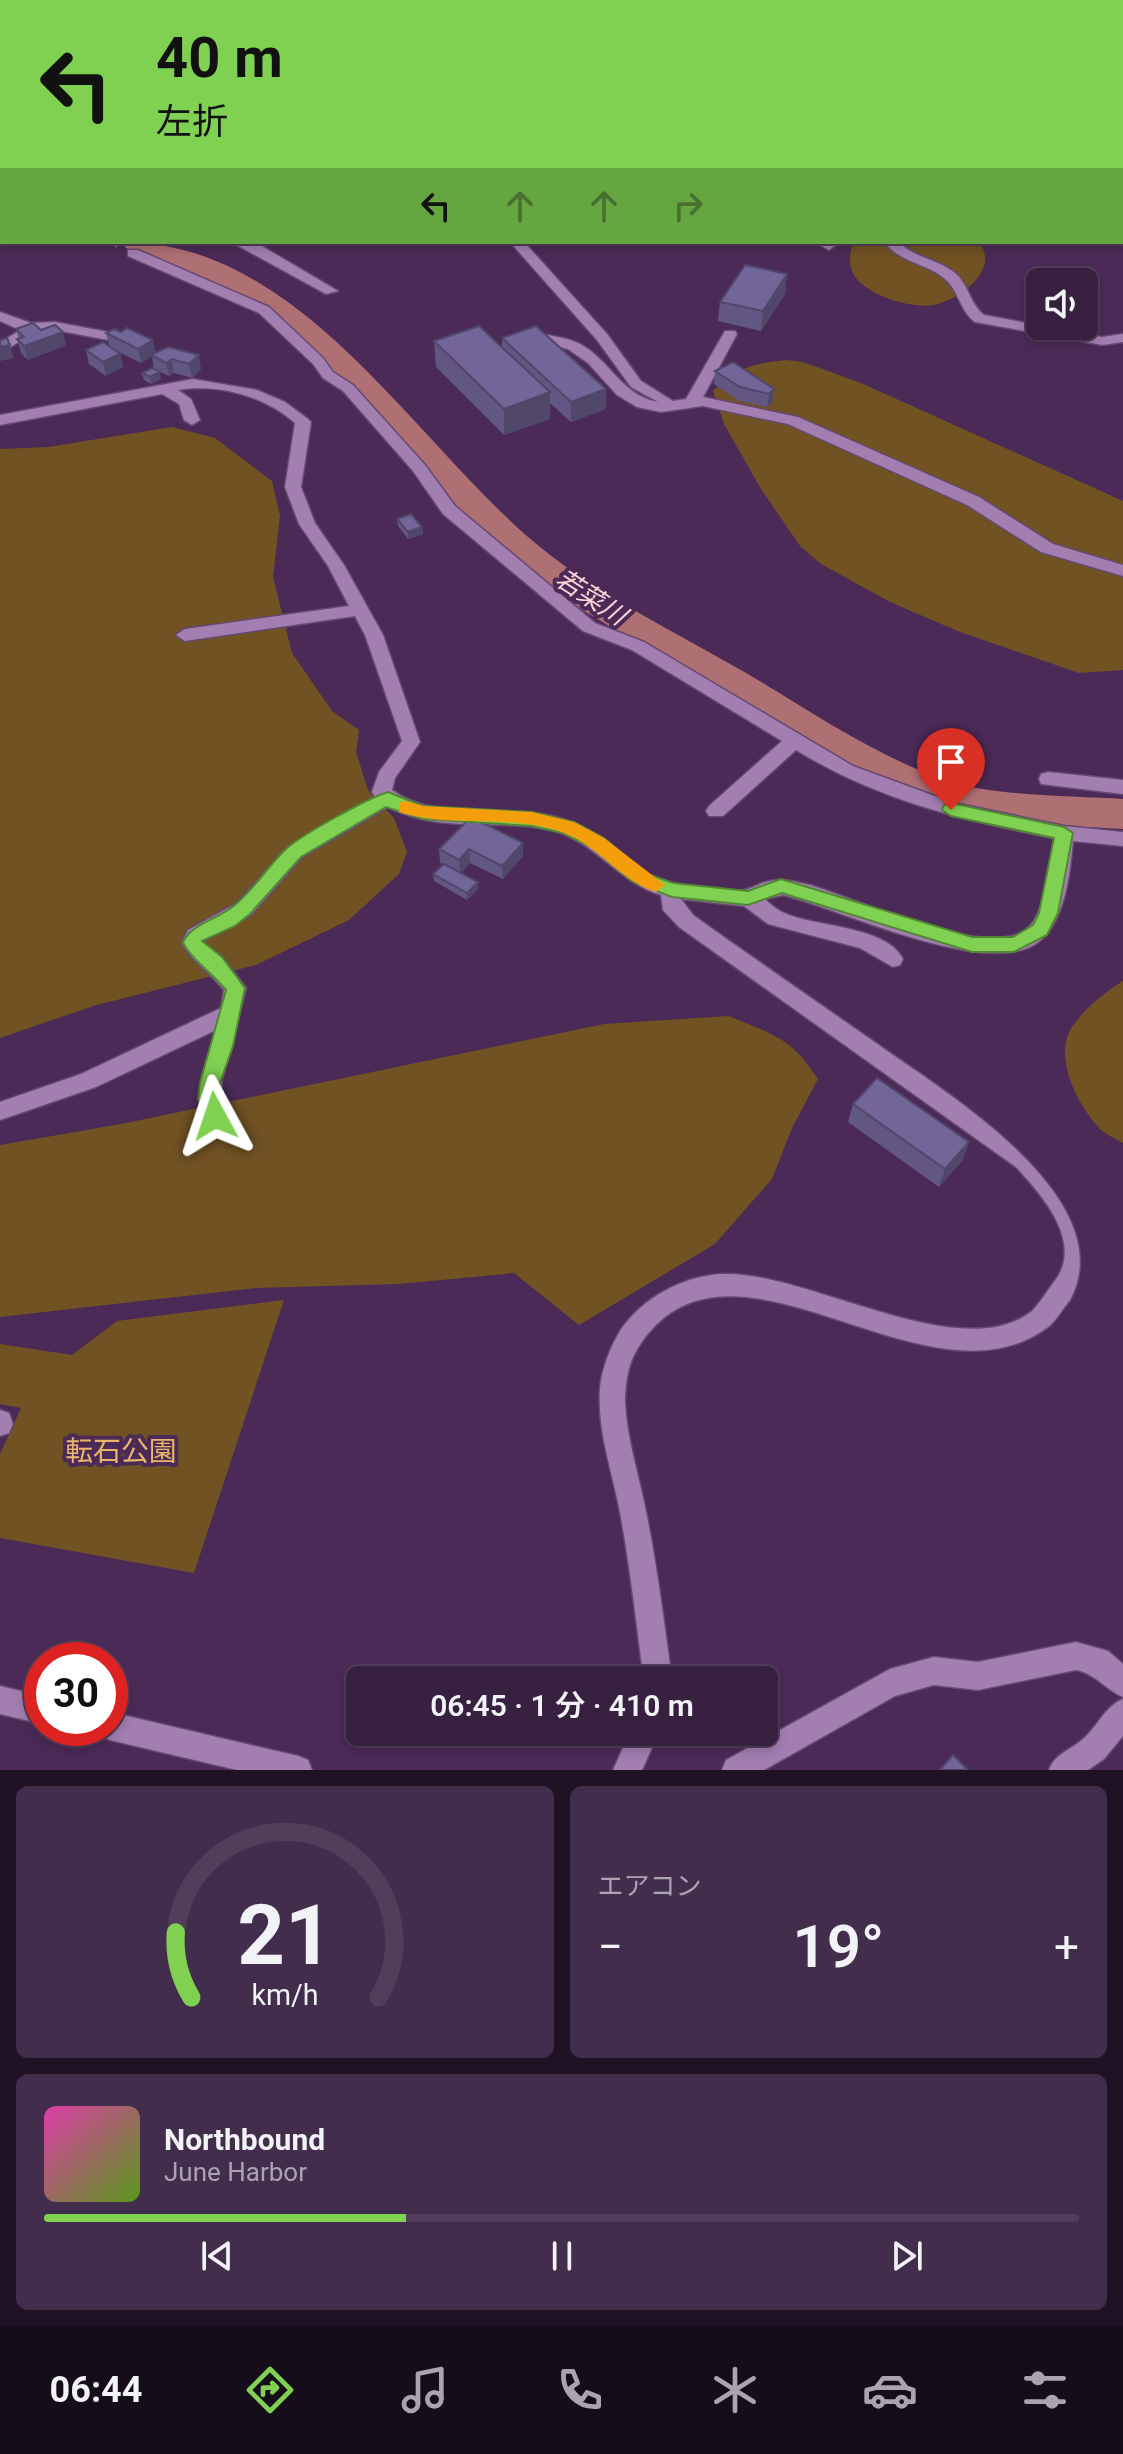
<!DOCTYPE html>
<html lang="ja">
<meta charset="utf-8">
<style>
:root{--surface:#382041;--page:#432d4c;--text:#f1f3f6;--muted:#aba3b1;--line:#523e5a;--accent:#80d052}
body{margin:0;font-family:Roboto,"Noto Sans JP",sans-serif;background:var(--page);color:var(--text);height:100vh;display:flex;flex-direction:column;font-size:30px;white-space:nowrap}
*{box-sizing:border-box;margin:0}
p{font-size:26px;color:var(--muted)}
.icon{flex:none;width:44px;height:44px;fill:none;stroke:currentColor;stroke-width:2;stroke-linecap:round;stroke-linejoin:round}
.map{position:relative;height:1770px;overflow:hidden}
.details{display:flex;flex-direction:column;gap:16px;padding:16px;background:#1f1224;flex:1}
.details>*{flex:none}
.guide{position:absolute;left:0px;top:0px;width:1124px;height:244px;box-shadow:0 4px 12px #0003,0 0 0 2px var(--line);background:#80d052;color:#111;overflow:hidden}
.controls{position:absolute;left:1026px;top:268px;display:grid;gap:16px}
.controls a{display:grid;place-items:center;width:72px;height:72px;border-radius:12px;background:var(--surface);box-shadow:0 4px 12px #0003,0 0 0 2px var(--line);font-size:40px}
.speed{position:absolute;left:24px;top:1642px;display:flex;gap:16px;font-size:40px;font-weight:700;text-align:center}
.speed>*{display:grid;place-content:center;width:104px;height:104px;border-radius:50%;background:var(--surface);box-shadow:0 4px 12px #0003,0 0 0 2px var(--line);line-height:1}
.speed .limit{border:12px solid #d22;background:#fff;color:#111}
.pin{position:absolute;display:grid;place-items:center;width:68px;height:68px;color:#fff;margin:-82px -34px;border-radius:50% 50% 50% 0;rotate:-45deg;box-shadow:0 0 8px #0007}
.pin .icon{rotate:45deg}
.me{position:absolute;width:88px;margin:-44px;rotate:355deg;stroke-linejoin:round;filter:drop-shadow(0 0 6px #0008)}
.turn{display:flex;align-items:center;gap:28px;height:168px;padding:0 24px;font-size:36px}
.turn .icon{width:104px;height:104px;stroke-width:2.5}
.turn b{display:block;font-size:56px;line-height:68px}
.lanes{display:flex;align-items:center;height:76px;padding:0 24px;background:#0003;justify-content:center;gap:40px;direction:ltr}
.lanes .off{opacity:.35}
.big{font-size:60px;font-weight:600;line-height:1.1}
.details .widget{flex:1;display:flex;flex-direction:column;justify-content:center;gap:12px;min-width:0;padding:0 28px;border-radius:12px;background:var(--page)}
.details .dial{align-items:center;gap:0}
.dial svg{height:208px;overflow:visible;fill:none;stroke:var(--line);stroke-width:7;stroke-linecap:round;text-anchor:middle}
.dial text{fill:var(--text);stroke:none}
.song{display:flex;align-items:center;gap:24px}
.cover{width:96px;height:96px;border-radius:12px;background:linear-gradient(135deg,hsl(320 70% 55%),hsl(90 70% 35%))}
.played{height:8px;border-radius:4px;background:linear-gradient(90deg,var(--accent) 35%,var(--line) 35%)}
.keys{display:flex;justify-content:space-around;direction:ltr}
.heat{display:flex;justify-content:space-between;align-items:center;font-size:44px;direction:ltr}
.details .tiles{flex:1;display:grid;gap:16px;grid-template-columns:1fr 1fr}
.widget:last-child{grid-column:span 2}
.trip{position:absolute;left:346px;top:1666px;width:432px;height:80px;border-radius:12px;background:var(--surface);box-shadow:0 4px 12px #0003,0 0 0 2px var(--line);font-weight:600;line-height:80px;text-align:center}
.menu{display:flex;height:128px;justify-content:space-around;align-items:center;background:#160d1a;color:var(--muted)}
.menu .icon{width:56px;height:56px}
.menu .on{color:var(--accent)}
.menu b{font-size:36px;color:var(--text)}
.map>svg:first-child{display:block}
</style>
<div class="map">
<svg width="1123" height="1770" viewBox="0 0 1123 1770">
<rect width="100%" height="100%" fill="#4b2a57"/>
<!-- green -->
<path fill="#705223" d="M0,0h553l-551,2v76z
M853,242h126c21,28 -17,55 -41,62 -23,7 -75,-9 -85,-31 -5,-10 -3,-21 0,-31z
M786,360l17,2 58,21 262,118v169l-44,3 -119,-41 -70,-30 -69,-38 -21,-18 -39,-57 -37,-65 -11,-33c21,-23 43,-28 73,-31z
M172,427l43,11 57,43 8,35 -7,61 19,76 40,58 27,19 -3,22 12,38 26,28 13,34 -8,22 -50,46 -93,45 -163,41 -93,32v-589l48,-2z
M1123,981v162c-7,-4 -16,-8 -22,-13 -22,-22 -49,-73 -29,-103 12,-18 33,-35 51,-46z
M728,1016c44,18 63,21 90,63l-26,49 -20,51 -57,65 -136,81 -65,-52 -115,11 -143,4 -256,29v-172l121,-21 483,-100z
M284,1300l-90,273 -194,-35v-84l21,-46 -21,-4v-60l72,11 45,-34z"/>
<g fill="none" stroke-linecap="round" stroke-linejoin="round">
<!-- river -->
<path fill="#af7074" fill-rule="evenodd" d="M0,175h2v17h-2z
M122,242c180,0 291,201 418,305 62,50 137,86 206,126 66,39 134,87 209,110 45,13 120,13 168,16v30l-74,-4 -99,-13 -98,-41 -268,-160 -68,-48 -68,-65 -149,-160 -52,-41 -121,-49z"/>
<defs>
<path id="minor" d="M422,0h12l-14,2z
M1066,0h13l-15,2z
M231,242h24l83,49 -12,3z
M510,242h14l83,92 34,47 32,20 13,-2 39,-68h10l2,3 -34,63 95,20 181,80 74,47 70,21v11l-82,-24 -74,-47 -179,-81 -85,-18 -42,6 -24,-5 -20,-12 -29,-32 -20,-14 -42,-10v-6l5,-1c15,3 35,5 49,12 30,16 42,52 78,58l-27,-15 -34,-47z
M825,242h14l-10,8 -7,-4z
M884,242h15c15,16 39,17 56,31 14,12 15,31 29,42l118,22 21,-3v8l-21,3 -127,-23c-15,-11 -16,-31 -30,-43 -19,-16 -44,-16 -61,-37z
M128,250h10l131,57 54,51 10,14 20,13 72,80 30,41 140,117 49,19 209,124 101,37 110,23 59,6v14l-50,-5c-3,31 -7,75 -31,98 -47,45 -203,-31 -259,-44l-18,4c4,4 10,9 15,12 32,17 105,13 123,48l-3,6 -7,2 -33,-19 -92,-24 -24,-18 -63,-7 12,16c63,45 127,89 190,133 65,46 240,152 187,252 -7,8 -14,21 -22,27 -121,91 -314,-119 -407,16 -13,18 -16,39 -16,60 2,36 13,69 20,104 12,57 19,115 27,173h-28c-8,-58 -14,-116 -25,-173 -8,-39 -22,-79 -19,-119 2,-20 10,-40 20,-57 22,-33 63,-55 102,-57 84,-4 239,94 310,37 8,-8 15,-20 22,-29 31,-39 -12,-87 -38,-115l-337,-240 -16,-17 -2,-15c-42,-12 -67,-55 -110,-65 -53,-12 -112,4 -163,-23l-86,50 -51,58 -49,27 20,15 24,31 -24,91 -1,16 5,21 -3,7 -8,3 -8,-3c-16,-33 1,-61 9,-93l-120,57 -96,33v-18l81,-28 140,-66 3,-18c-13,-17 -35,-31 -42,-48l6,-12 49,-27 51,-56 87,-50 -3,-5 7,-20 23,-31 -37,-106 -10,-19 -170,25 -9,-6 9,-6 164,-23 -21,-40 -29,-42 -14,-37 10,-64c-30,-27 -78,-40 -117,-33l13,9 9,21 -8,5 -8,-5 -5,-16 -17,-10 -162,31v-10l193,-36 64,11 28,12 23,17 3,3 -10,65 14,36 29,42 39,70 37,107 -25,36 -3,12c46,33 108,14 160,26 48,11 68,51 109,64 24,7 54,12 78,11 9,-1 16,-5 23,-8 17,-6 31,-2 48,2 51,15 162,70 211,48 25,-12 30,-70 33,-95 -95,-19 -174,-37 -258,-88l-73,66h-14l-3,-5 3,-5 73,-65 -150,-91 -49,-19 -140,-117 -30,-43 -70,-80 -20,-13 -10,-14 -54,-51 -131,-57z
M0,312l31,11 24,-1 64,12 7,4 -7,4 -64,-12 -21,2 -34,22v-11l20,-13 -20,-9z
M1048,772l75,8v14l-82,-10 -2,-5 2,-5z
M0,1410l9,3 4,11 -4,9 -9,3z
M1076,1642l32,9 15,13v33c-18,-8 -27,-23 -47,-27l-98,20 -44,-5 -39,11 -131,74h-42l4,-10 164,-91 44,-12 44,5z
M0,1686l42,10v28l-42,-10z
M1123,1699v37l-19,23 -16,11h-39c6,-16 20,-19 33,-30 15,-12 22,-33 41,-41z
M110,1712l188,44 10,4 4,10h-75l-127,-30 -10,-4 -3,-8h13z
M630,1732h29l-17,38h-29z"/>
</defs>
<!-- minor casing -->
<use href="#minor" stroke="#654971" stroke-width="3"/>
<!-- path -->
<path stroke="#9b81a6" stroke-width="3" stroke-dasharray="3 4" stroke-linecap="butt" d="M108,242l12,5"/>
<!-- minor -->
<use href="#minor" fill="#a27eb1" fill-rule="evenodd"/>
</g>
<!-- wall -->
<path fill="#625783" d="M787,274l-2,20 -24,37 -43,-10 2,-19z
M16,329l25,1 25,15 -38,15 -7,-7 -4,-14h2z
M106,333l50,20 45,16 -9,9 -18,-5 -5,3 -15,-7 -2,-13 -11,7 -28,-14 7,5 3,13 -17,9 -17,-12 -3,-14 23,-4z
M502,338l104,51v20l-35,13 -21,-19v16l-46,16 -68,-68 -2,-26 68,6z
M715,371l59,18 -2,14 -5,4 -28,-6 -25,-17z
M142,373l19,6 -10,5 -7,-4z
M397,519l25,8 1,7 -15,5 -10,-13z
M523,843v13l-20,23 -33,-16 -9,10 17,16 -11,11 -33,-19 -1,-7 10,-10 -3,-1 -1,-14z
M853,1104l116,38 -7,19 -23,26 -91,-65z"/>
<!-- shaded-wall -->
<path fill="#50476a" d="M787,274l-2,20 -24,37 2,-20z
M63,332l3,13 -38,15 -4,-14z
M153,340l3,14 -15,9 -3,-14z
M10,345l4,13 -14,3v-14z
M120,354l3,13 -17,9 -3,-14z
M199,355l2,14 -9,9 -3,-14z
M172,359l2,14 -5,3 -3,-13z
M160,372l1,7 -10,5 -1,-7z
M606,389v20l-35,13v-20z
M774,389l-2,14 -5,4 2,-13z
M550,392v27l-46,16v-26z
M422,527l1,7 -15,5v-7z
M523,843v13l-20,23 -1,-13z
M469,849l1,14 -10,10 -1,-13z
M478,882v7l-11,11v-7z
M969,1142l-7,19 -23,26 6,-18z"/>
<!-- building -->
<path fill="#726598" stroke="#50476a" stroke-width="2" d="M745,265l42,9 -24,37 -43,-9z
M33,323l8,7 14,-5 8,7 -39,14 -7,-7 7,-2 -8,-8z
M479,326l71,66 -46,17 -70,-68z
M536,326l70,63 -35,13 -69,-64z
M127,328l26,12 -15,9 -32,-16 8,-4 7,3z
M7,338l3,7 -10,2v-7z
M103,342l17,12 -17,8 -17,-12z
M168,347l31,8 -10,9 -17,-5 -6,4 -15,-8z
M733,362l41,27 -5,5 -29,-7 -25,-16z
M152,368l8,4 -10,5 -8,-4z
M411,514l11,13 -14,5 -11,-13z
M471,817l52,26 -21,23 -33,-17 -10,11 -20,-11z
M444,864l34,18 -11,11 -34,-19z
M877,1078l92,64 -24,27 -92,-65z
M953,1755l15,15h-28z"/>
<!-- route -->
<path fill="#80d052" stroke="#538735" stroke-width="2" d="M388,792l35,14 109,6 42,10 30,16 41,35 28,10 75,8 33,-12 191,58h41l20,-12 6,-12 15,-75 -103,-22 -9,-6 2,-5 7,-2 113,24 9,6 -15,80 -11,22 -33,17h-42l-190,-59 -34,12 -76,-8 -39,-15 -42,-35 -28,-14 -31,-7 -109,-7 -37,-12 -85,50 -51,57 -15,12 -33,15 20,16 23,31 -12,58 -13,37 -2,16 7,17 -3,6h-15l-9,-23 2,-16 26,-93c-13,-16 -38,-34 -43,-48 10,-20 37,-23 53,-38 19,-16 32,-38 50,-55 15,-14 82,-51 102,-57z"/>
<!-- slow -->
<path fill="#f59e0b" d="M406,801l17,5 109,6 42,10 30,16 61,47 -9,7c-36,-11 -57,-46 -92,-59 -52,-20 -112,-4 -165,-21v-9z"/>
<g text-anchor="middle" dominant-baseline="central" stroke-width="8" stroke-linejoin="round" paint-order="stroke">
<!-- water labels -->
<g font-size="26" font-style="italic" fill="#fcd4d6" stroke="#4b2a57">
<text transform="translate(591 597) rotate(33)">若菜川</text>
</g>
<!-- near-park labels -->
<g font-size="28" fill="#e8b56a" stroke="#4b2a57">
<text x="121" y="1451">転石公園</text>
</g>
</g>
</svg>
<div class="controls">
<a><svg class="icon" aria-label="sound" viewBox="0 0 24 24"><path d="M4 9h4l5-4v14l-5-4H4zM17 9q2 3 0 6"/></svg></a>
</div>
<div class="speed"><div class="limit">30</div></div>
<div class="pin" style="left:951px;top:810px;background:#d93025"><svg class="icon" aria-label="arrive" viewBox="0 0 24 24"><path d="M6 21V4h12l-3 4 3 4H6"/></svg></div>
<svg class="me" style="left:215px;top:1116px" viewBox="-20 -20 40 40"><path d="M0-17L14 15 0 8-14 15z" fill="#80d052" stroke="#fff" stroke-width="4"/></svg>
<div class="trip">06:45 · 1 分 · 410 m</div>
<div class="guide">
<div class="turn"><svg class="icon" aria-label="left" viewBox="0 0 24 24"><path d="M17 20v-9H6M10 6l-5 5 5 5"/></svg><div><b>40 m</b>左折</div></div>
<div class="lanes"><svg class="icon" aria-label="left" viewBox="0 0 24 24"><path d="M17 20v-9H6M10 6l-5 5 5 5"/></svg><svg class="icon off" aria-label="ahead" viewBox="0 0 24 24"><path d="M12 20V5M6 11l6-6 6 6"/></svg><svg class="icon off" aria-label="ahead" viewBox="0 0 24 24"><path d="M12 20V5M6 11l6-6 6 6"/></svg><svg class="icon off" aria-label="right" viewBox="0 0 24 24"><path d="M7 20v-9h11M14 6l5 5-5 5"/></svg></div>
</div>
</div>
<section class="details">
<div class="tiles">
<div class="widget dial"><svg viewBox="0 0 100 80">
<path d="M14 69A42 42 0 1 1 86 69"/>
<path d="M14 69A42 42 0 0 1 8 44" stroke="#80d052"/>
<text x="50" y="56" font-size="32" font-weight="700">21</text>
<text x="50" y="72" font-size="11">km/h</text>
</svg></div>
<div class="widget"><p>エアコン</p>
<div class="heat"><a>−</a><b class="big">19°</b><a>+</a></div>
</div>
<div class="widget">
<div class="song"><i class="cover"></i><div><b>Northbound</b><p>June Harbor</p></div></div>
<div class="played"></div>
<div class="keys"><svg class="icon" aria-label="previous" viewBox="0 0 24 24"><path d="M18 5L8 12l10 7zM5 5v14"/></svg><svg class="icon" aria-label="pause" viewBox="0 0 24 24"><path d="M8 5v14M16 5v14"/></svg><svg class="icon" aria-label="next" viewBox="0 0 24 24"><path d="M6 5l10 7-10 7zM19 5v14"/></svg></div>
</div>
</div>
</section>
<nav class="menu">
<b>06:44</b>
<svg class="icon on" aria-label="directions" viewBox="0 0 24 24"><path d="M12 3l9 9-9 9-9-9zM9 14v-3h6M13 9l2 2-2 2"/></svg>
<svg class="icon" aria-label="music" viewBox="0 0 24 24"><path d="M9 18V5l10-2v13"/><circle cx="6" cy="18" r="3"/><circle cx="16" cy="16" r="3"/></svg>
<svg class="icon" aria-label="phone" viewBox="0 0 24 24"><path d="M5 4h4l2 5-3 2q2 4 5 5l2-3 5 2v4C11 20 4 13 5 4z"/></svg>
<svg class="icon" aria-label="climate" viewBox="0 0 24 24"><path d="M12 3v18M4 7l16 10M4 17L20 7"/></svg>
<svg class="icon" aria-label="car" viewBox="0 0 24 24"><path d="M5 17H2v-5l4-1 3-4h7l3 4 3 1v5h-3M9 17h6M6 11h13"/><circle cx="7" cy="17" r="2"/><circle cx="17" cy="17" r="2"/></svg>
<svg class="icon" aria-label="filters" viewBox="0 0 24 24"><path d="M4 7h16M4 17h16"/><circle cx="9" cy="7" r="2"/><circle cx="15" cy="17" r="2"/></svg>
</nav>
